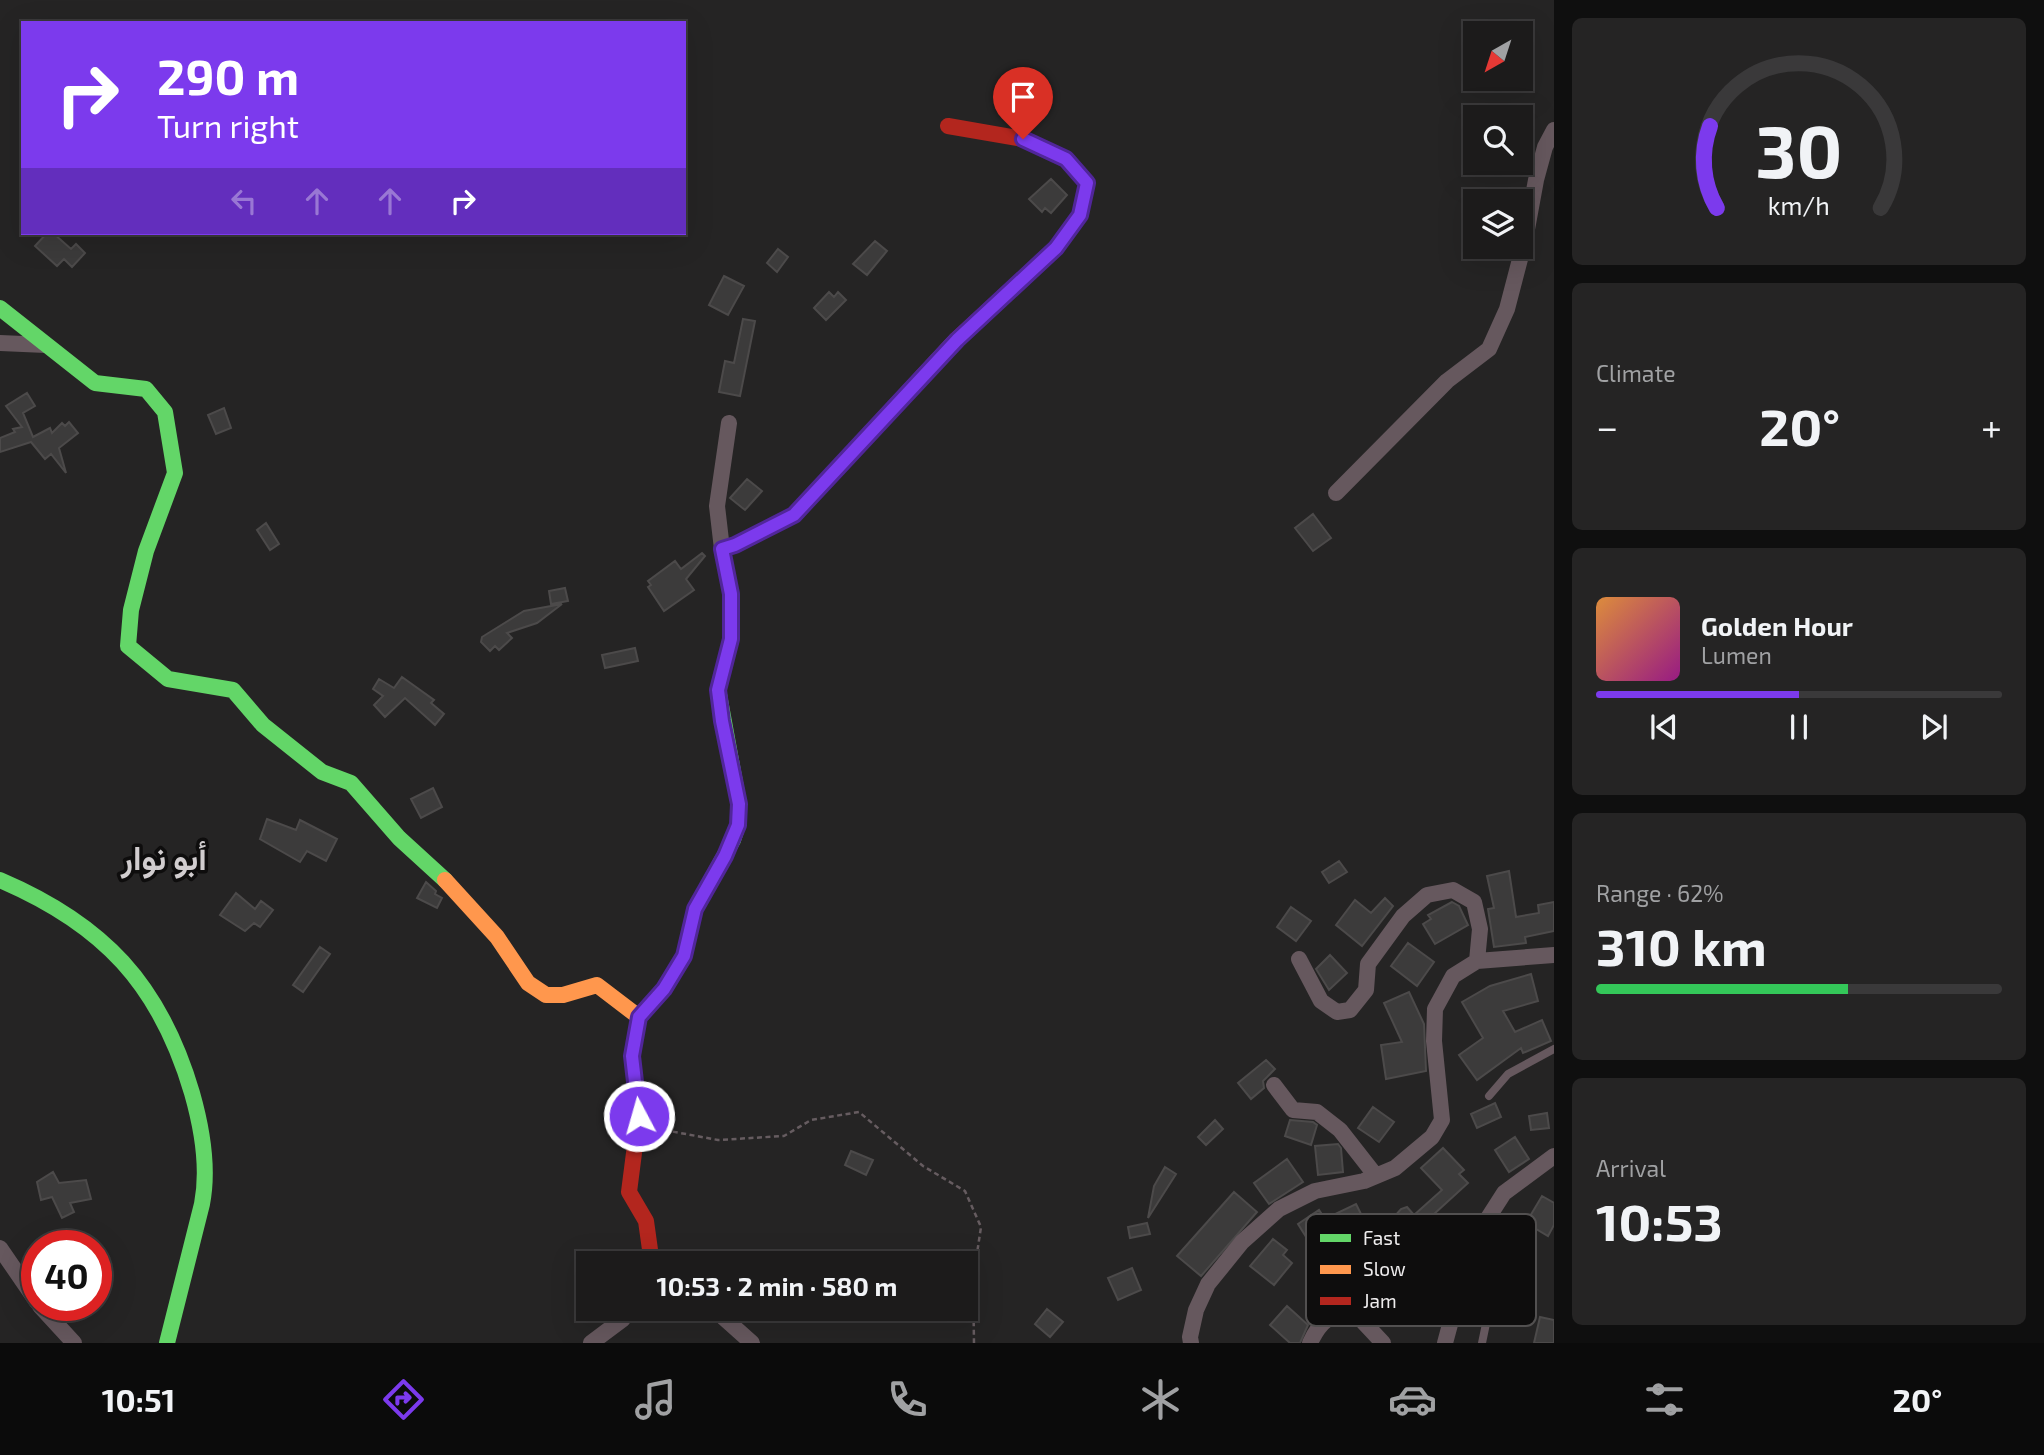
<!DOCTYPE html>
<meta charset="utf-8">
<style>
:root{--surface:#1c1b1b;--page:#252424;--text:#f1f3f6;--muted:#a0a1a3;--line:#3a393a;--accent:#7c3aed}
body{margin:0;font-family:"Exo 2",Vazirmatn,sans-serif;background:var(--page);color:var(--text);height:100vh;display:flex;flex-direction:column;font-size:26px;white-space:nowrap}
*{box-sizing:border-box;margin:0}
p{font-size:23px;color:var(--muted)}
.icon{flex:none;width:38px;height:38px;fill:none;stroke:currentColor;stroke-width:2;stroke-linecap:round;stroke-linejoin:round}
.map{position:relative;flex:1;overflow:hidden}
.details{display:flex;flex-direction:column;gap:18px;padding:18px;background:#0f0f0f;width:490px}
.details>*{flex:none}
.top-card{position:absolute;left:21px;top:21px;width:665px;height:214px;border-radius:0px;box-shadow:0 7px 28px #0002,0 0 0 2px var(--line);background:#7c3aed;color:#fff;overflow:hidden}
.needle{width:46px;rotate:219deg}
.buttons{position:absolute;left:1463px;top:21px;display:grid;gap:14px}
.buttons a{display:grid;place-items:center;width:70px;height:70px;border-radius:0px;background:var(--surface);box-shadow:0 7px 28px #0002,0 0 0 2px var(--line);font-size:35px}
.speed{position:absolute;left:21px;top:1230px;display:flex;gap:14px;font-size:35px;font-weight:700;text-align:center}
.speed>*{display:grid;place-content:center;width:91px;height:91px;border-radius:50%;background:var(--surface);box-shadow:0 7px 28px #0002,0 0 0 2px var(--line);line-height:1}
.speed .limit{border:10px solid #d22;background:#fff;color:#111}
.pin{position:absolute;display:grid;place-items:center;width:60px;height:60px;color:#fff;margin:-72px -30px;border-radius:50% 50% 50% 0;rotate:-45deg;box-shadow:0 0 7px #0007}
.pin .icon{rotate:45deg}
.me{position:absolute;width:77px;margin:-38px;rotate:354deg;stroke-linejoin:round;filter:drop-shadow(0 0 5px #0008)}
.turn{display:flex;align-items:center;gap:24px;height:147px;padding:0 21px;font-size:32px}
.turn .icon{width:91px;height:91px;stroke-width:2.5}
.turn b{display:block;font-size:49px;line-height:60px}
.lanes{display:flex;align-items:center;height:66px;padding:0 21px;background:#0003;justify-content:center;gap:35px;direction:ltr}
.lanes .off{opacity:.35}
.big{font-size:52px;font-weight:700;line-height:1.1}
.details .card{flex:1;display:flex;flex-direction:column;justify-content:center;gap:10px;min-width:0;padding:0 24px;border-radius:10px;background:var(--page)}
.details .dial{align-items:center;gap:0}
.dial svg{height:182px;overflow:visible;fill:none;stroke:var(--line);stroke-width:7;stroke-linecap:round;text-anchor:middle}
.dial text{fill:var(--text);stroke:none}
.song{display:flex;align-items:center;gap:21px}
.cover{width:84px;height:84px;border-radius:10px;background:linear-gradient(135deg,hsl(30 70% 55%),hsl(310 70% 35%))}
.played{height:7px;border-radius:4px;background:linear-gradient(90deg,var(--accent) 50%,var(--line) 50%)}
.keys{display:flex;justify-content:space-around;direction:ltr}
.heat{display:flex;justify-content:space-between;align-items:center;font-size:38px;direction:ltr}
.charge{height:10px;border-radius:5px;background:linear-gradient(90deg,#34c759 62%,var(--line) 0)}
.trip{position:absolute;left:576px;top:1251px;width:402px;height:70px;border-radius:0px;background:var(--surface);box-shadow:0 7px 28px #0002,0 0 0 2px var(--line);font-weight:700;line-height:70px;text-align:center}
.dock{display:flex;height:112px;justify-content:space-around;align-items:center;background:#0b0b0b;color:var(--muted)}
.dock .icon{width:49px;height:49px}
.dock .on{color:var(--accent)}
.dock b{font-size:32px;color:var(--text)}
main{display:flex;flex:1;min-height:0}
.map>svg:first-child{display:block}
</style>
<main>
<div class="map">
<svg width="1554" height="1343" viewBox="0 0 1554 1343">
<rect width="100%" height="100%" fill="#252424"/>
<!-- building -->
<path fill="#3c3b3b" stroke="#4c4a4a" stroke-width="2" d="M1051,179l16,16 -16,18 -6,-5 -3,4 -13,-13z
M47,233h6l18,16 5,-5 9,9 -13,14 -8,-8 -7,7 -22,-20z
M875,241l12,10 -20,24 -14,-11z
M778,249l10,8 -11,15 -10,-9z
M724,276l20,10 -16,29 -19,-10z
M829,292l5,5 4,-5 8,8 -20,20 -12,-12z
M743,319l12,2 -15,75 -21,-4 6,-31 9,2z
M27,393l8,13 -12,7 10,24 17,-9 2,5 10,-10 3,3 4,-4 9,11 -19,15 7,25 -15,-19 -6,5 -14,-17 -31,10v-14l15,-6 -2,-3 9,-2 -16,-21z
M224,408l7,20 -15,6 -8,-19z
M747,479l15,12 -17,19 -15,-12z
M1313,514l18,24 -18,13 -18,-23z
M266,523l13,21 -9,6 -13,-20z
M702,553l3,3 -19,23 8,11 -30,21 -16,-24 3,-2 -3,-4 27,-20 6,8z
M565,588l3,13 -17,3 -2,-13z
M562,604l-25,19 -30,10 5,5 -13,12 -4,-4 -5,5 -9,-9 1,-5 42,-26z
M635,648l3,13 -33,7 -3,-13z
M402,677l32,23 -3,3 13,11 -9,11 -30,-27 -20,19 -11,-12 9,-9 -10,-7 6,-10 15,9z
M433,788l9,19 -21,11 -10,-19z
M267,819l29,11 4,-10 37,19 -11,22 -19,-10 -7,11 -40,-23z
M1339,861l8,11 -18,11 -7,-11z
M1509,871l7,46 23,-4 -1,-8 16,-3v29l-29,6 1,6 -32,4 -6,-38 6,-1 -7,-32z
M426,882l10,9 -1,3 7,4 -5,10 -20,-10z
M236,893l19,16 6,-8 12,9 -13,17 -6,-4 -9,8 -25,-16z
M1385,898l8,8 -31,40 -26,-21 19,-25 16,13z
M1452,902l7,4 9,19 -33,19 -12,-20 8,-5 -3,-4z
M1291,907l20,14 -15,20 -19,-14z
M1408,943l26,19 -17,24 -26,-20z
M320,947l10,7 -27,38 -10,-7z
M1330,955l17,18 -18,17 -13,-21z
M1531,974l7,27 -35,10 12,21 27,-12 9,21 -28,12 -2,-5 -44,32 -18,-25 24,-17 -21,-36 28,-16z
M1409,992l15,32 2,47 -40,8 -5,-34 21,-3 -18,-39z
M1266,1060l9,9 -12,12 1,7 -13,11 -13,-16z
M1495,1103l6,14 -24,11 -6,-14z
M1373,1107l21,15 -15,20 -21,-14z
M1547,1113l2,15 -18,2 -2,-14z
M1215,1120l8,9 -17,16 -8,-8z
M1290,1120l23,2 4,3 -6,20 -26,-9z
M1515,1137l14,22 -20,13 -14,-22z
M1338,1144l3,4 2,24 -25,3 -3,-29z
M1443,1148l21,22 -5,4 9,9 -57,52 -10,-10 -23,26 -8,-7 31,-35 6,-2 7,8 28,-25 -21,-22z
M851,1151l22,9 -7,15 -21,-10z
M1287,1159l16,23 -34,22 -15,-21z
M1165,1167l11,7 -28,44 6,-32z
M53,1172l6,11 27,-3 5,19 -21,4 4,9 -12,6 -10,-21 -11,3 -4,-18z
M1234,1192l23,20 -56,64 -24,-20z
M1542,1196l12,7v22l-6,11 -22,-13z
M1356,1204l6,12 -29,15 -9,8 31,37 -5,4 7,8 -12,11 -47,-75 21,-14 6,9z
M1147,1223l3,11 -20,4 -2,-11z
M1273,1239l14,11 -4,5 9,8 -18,22 -24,-19z
M1132,1268l9,22 -23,10 -10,-22z
M1287,1306l21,19 -8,18h-10l-20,-18z
M1047,1309l16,13 -13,15 -15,-13z
M1540,1317l14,3v23h-20z"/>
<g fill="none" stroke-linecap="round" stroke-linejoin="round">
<!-- path -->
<path stroke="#665c60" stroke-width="2.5" stroke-dasharray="5 3.5" stroke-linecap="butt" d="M657,1126l7,4 54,10 66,-4 27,-16 48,-8 64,54 42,25 16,36 -8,53 1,63"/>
<!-- lane -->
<path stroke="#66585e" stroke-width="8" d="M1489,1096l19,-22 46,-25
M1482,1343l11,-53"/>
<!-- street -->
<path stroke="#66585e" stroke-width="16" d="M0,343l46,2
M1336,493l111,-112 42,-32 18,-40 18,-69 11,-60 9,-33 9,-17
M722,549l-5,-43 12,-83
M1299,959l22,42 16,11 13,-2 16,-20 2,-26 35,-48 24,-21 26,-5 21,12 6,27 -3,32
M1274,1085l19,25 24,2 23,18 36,46
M0,1248l37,54
M40,1306l34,37
M714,1309l38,34
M591,1343l32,-24 5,-10
M1191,1343l-1,-6 6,-27 12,-26 34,-42 37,-33 36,-18 49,-10 31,-13 37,-31 10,-17 -8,-79 1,-32 18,-33 24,-15 77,-6
M1310,1343c10,-22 21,-31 45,-30l28,30
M1445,1343l27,-100 32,-50 50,-37"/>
<!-- fast -->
<path stroke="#63d668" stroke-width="16" d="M0,308l95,75 51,6 19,23 10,61 -29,78 -15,59 -3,36 40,33 65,11 30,35 59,47 29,11 48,55 46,42
M0,880c103,44 160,104 192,213 10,35 17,75 10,111l-35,139
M639,1017l25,-28 20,-33 11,-47 38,-69 5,-15 1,-21 -21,-115 13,-50v-45l-9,-45 13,-4"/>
<!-- slow -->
<path stroke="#ff974d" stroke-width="16" d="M735,545l59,-30 163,-176
M445,880l52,57 31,46 18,12h17l34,-10 42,32 -7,39 7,58"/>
<!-- jam -->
<path stroke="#b3261e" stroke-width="16" d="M948,126l75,13 43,20 21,24 -7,32 -24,33 -99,91
M639,1114l-10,78 17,29 6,43"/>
</g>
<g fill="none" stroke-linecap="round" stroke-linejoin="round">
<defs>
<path id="route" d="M639,1116l-7,-60 7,-39 25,-28 20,-33 11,-47 30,-53 13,-31 1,-21 -17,-83 -4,-31 13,-51v-45l-9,-45 13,-4 59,-30 163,-175 99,-92 24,-33 7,-32 -21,-24 -43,-20"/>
</defs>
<!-- route casing -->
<use href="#route" stroke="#51269a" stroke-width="18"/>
<!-- route -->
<use href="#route" stroke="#7c3aed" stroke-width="12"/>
</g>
<g text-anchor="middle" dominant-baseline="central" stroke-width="7" stroke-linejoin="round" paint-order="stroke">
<!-- district labels -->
<g font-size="33" font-weight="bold" fill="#d1cdcf" stroke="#0e0d0d">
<text x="164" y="857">أبو نوار</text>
</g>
</g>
<!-- legend -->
<rect x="1306" y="1214" width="230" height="112" rx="10" fill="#0e0d0d" stroke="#525050" stroke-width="2"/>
<rect x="1320" y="1234" width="31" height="8" fill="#63d668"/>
<rect x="1320" y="1265" width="31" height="9" fill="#ff974d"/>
<rect x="1320" y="1297" width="31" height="8" fill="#b3261e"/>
<g font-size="19" fill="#efedee">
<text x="1363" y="1245">Fast</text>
<text x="1363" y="1276">Slow</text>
<text x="1363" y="1308">Jam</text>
</g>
</svg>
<div class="buttons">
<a><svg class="needle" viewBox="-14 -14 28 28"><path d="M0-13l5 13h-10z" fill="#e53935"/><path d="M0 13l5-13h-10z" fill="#a0a1a3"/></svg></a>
<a><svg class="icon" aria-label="search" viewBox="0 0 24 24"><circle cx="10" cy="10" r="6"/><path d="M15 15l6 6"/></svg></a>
<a><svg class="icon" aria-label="layers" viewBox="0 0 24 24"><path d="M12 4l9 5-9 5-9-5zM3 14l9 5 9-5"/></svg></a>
</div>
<div class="speed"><div class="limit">40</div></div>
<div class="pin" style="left:1023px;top:139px;background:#d93025"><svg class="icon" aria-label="arrive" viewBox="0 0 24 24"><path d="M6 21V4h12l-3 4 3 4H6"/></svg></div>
<svg class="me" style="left:639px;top:1116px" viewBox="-20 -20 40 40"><circle r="17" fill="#7c3aed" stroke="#fff" stroke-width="3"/><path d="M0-11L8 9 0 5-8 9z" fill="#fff"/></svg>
<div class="trip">10:53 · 2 min · 580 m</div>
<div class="top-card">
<div class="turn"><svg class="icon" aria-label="right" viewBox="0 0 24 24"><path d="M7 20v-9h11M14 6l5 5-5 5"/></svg><div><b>290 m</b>Turn right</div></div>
<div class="lanes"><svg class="icon off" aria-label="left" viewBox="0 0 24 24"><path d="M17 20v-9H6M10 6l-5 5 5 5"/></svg><svg class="icon off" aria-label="ahead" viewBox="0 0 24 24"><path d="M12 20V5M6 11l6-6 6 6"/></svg><svg class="icon off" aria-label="ahead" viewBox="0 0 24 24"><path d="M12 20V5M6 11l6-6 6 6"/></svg><svg class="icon" aria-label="right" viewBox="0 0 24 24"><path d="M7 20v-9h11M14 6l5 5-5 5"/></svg></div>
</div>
</div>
<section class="details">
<div class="card dial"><svg viewBox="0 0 100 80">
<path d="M14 69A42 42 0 1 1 86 69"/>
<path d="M14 69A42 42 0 0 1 11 33" stroke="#7c3aed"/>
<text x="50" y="56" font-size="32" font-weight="700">30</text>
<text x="50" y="72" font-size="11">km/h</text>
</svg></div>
<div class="card"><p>Climate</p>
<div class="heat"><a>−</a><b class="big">20°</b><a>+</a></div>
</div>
<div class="card">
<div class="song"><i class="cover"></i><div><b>Golden Hour</b><p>Lumen</p></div></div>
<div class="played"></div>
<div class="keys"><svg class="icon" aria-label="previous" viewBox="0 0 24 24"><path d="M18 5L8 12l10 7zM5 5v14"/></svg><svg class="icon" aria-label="pause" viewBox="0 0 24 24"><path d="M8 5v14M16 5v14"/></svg><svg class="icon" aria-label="next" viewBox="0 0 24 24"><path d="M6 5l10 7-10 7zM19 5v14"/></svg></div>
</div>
<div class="card"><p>Range · 62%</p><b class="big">310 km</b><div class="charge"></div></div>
<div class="card"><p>Arrival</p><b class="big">10:53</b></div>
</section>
</main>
<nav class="dock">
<b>10:51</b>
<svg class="icon on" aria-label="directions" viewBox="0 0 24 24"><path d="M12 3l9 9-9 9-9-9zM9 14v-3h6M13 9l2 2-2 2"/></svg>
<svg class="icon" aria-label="music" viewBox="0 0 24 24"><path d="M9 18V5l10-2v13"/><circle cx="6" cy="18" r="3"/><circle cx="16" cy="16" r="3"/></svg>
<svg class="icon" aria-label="phone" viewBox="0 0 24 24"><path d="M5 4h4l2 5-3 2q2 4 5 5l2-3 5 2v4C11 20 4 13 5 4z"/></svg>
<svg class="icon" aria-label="climate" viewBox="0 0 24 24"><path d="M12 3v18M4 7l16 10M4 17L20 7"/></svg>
<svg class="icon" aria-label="car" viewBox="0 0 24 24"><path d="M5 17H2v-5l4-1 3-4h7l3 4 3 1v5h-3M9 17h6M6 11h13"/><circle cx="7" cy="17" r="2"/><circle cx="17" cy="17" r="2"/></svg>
<svg class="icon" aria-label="filters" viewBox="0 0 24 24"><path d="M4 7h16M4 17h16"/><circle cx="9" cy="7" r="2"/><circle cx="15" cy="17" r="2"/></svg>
<b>20°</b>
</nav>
